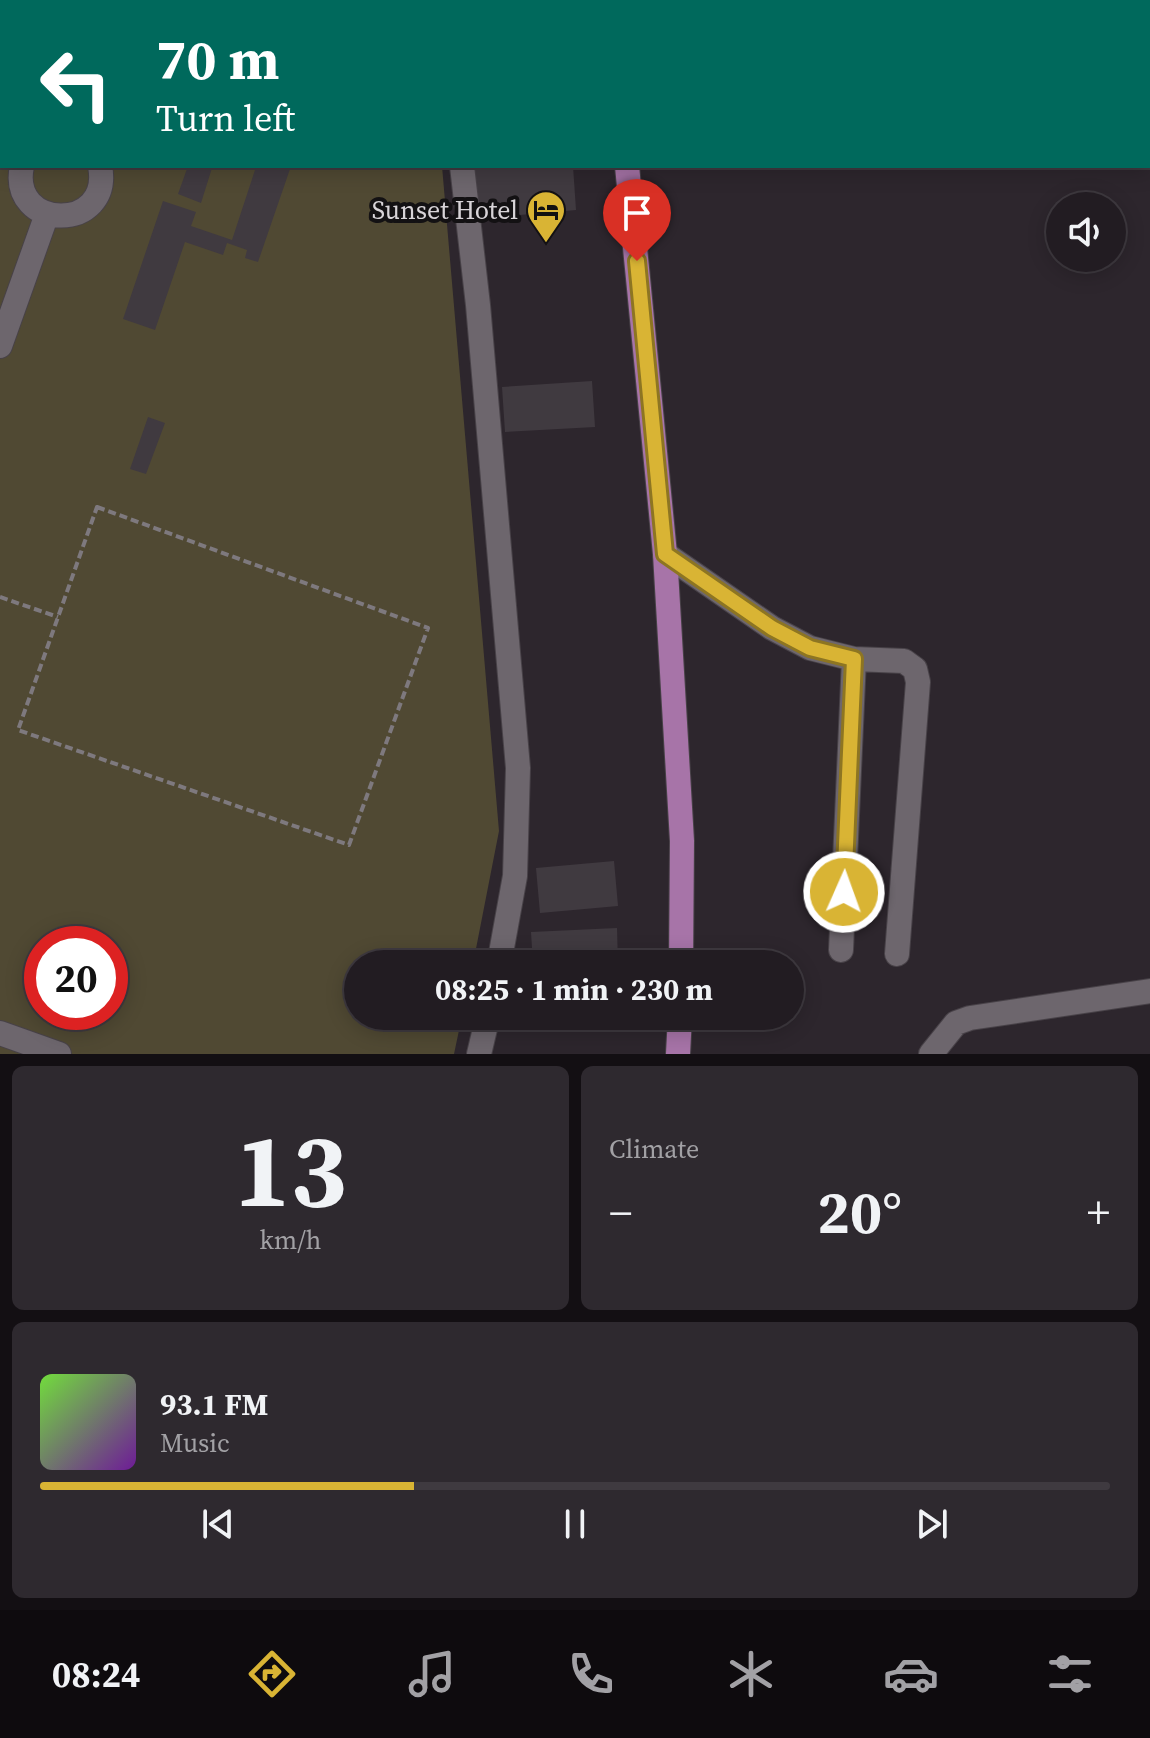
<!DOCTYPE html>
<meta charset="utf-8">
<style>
:root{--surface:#221c22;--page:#2e292f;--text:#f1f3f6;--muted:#a2a1a5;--line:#3f3a40;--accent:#d9b434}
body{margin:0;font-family:"Source Serif 4",serif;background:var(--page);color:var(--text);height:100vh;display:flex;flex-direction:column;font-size:30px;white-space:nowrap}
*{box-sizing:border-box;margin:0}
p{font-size:26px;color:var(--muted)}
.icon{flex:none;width:44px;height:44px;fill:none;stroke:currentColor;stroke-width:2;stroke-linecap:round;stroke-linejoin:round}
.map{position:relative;height:1054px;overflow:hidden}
.details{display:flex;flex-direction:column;gap:12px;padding:12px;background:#130f13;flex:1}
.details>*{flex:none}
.hud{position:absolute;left:0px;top:0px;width:1150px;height:168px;box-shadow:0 4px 20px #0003,0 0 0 2px var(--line);background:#00695c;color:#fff;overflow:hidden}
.controls{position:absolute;left:1046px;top:192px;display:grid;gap:16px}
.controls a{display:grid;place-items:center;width:80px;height:80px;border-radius:50%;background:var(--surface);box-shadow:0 4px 20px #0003,0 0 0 2px var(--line);font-size:40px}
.speed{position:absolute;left:24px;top:926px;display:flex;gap:16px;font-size:40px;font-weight:700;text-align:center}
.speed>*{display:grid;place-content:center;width:104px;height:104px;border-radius:50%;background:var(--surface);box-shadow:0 4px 20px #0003,0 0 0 2px var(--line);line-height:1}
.speed .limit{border:12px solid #d22;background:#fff;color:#111}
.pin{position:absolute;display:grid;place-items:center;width:68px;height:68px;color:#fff;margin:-82px -34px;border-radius:50% 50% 50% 0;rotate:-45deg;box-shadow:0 0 8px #0007}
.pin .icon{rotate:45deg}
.me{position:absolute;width:88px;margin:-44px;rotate:2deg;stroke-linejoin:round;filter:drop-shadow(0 0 6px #0008)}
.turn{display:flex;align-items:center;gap:28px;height:168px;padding:0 24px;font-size:36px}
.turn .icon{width:104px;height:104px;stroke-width:2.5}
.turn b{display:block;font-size:56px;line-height:68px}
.big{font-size:60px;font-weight:700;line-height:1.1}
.details .card{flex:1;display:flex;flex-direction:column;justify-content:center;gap:12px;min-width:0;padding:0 28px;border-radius:12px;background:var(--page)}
.details .dial{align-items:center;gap:0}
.dial b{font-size:104px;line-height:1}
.song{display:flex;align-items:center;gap:24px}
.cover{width:96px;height:96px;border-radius:12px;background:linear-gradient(135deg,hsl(100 70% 55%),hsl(280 70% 35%))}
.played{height:8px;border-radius:4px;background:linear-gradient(90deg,var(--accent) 35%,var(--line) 35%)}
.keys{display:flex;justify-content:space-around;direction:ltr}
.heat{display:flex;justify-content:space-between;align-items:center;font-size:44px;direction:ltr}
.details .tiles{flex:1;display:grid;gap:12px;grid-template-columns:1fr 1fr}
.card:last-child{grid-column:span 2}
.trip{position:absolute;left:344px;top:950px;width:460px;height:80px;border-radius:40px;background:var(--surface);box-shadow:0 4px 20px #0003,0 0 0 2px var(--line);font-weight:700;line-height:80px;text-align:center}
.dock{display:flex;height:128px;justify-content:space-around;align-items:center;background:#0e0b0e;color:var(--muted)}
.dock .icon{width:56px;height:56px}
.dock .on{color:var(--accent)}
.dock b{font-size:36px;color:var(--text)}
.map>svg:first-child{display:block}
</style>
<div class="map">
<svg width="1150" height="1054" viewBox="0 0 1150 1054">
<rect width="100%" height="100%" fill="#2d262d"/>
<!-- green -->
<path fill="#504933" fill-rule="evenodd" d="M0,0h427v2h-425v164h440l57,665 -26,133h-115v52h104l-8,38h-454zM42,944h68v68h-68z"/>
<!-- building -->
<path fill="#403a40" d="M188,166h19l5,2 -11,35 -23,-9z
M244,166h38l8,3 -32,93 -13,-4 2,-8 -17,-6 -3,-1 -4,12 -38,-13 -30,88 -32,-11 40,-118 33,11 -5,14 41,14 23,-70z
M469,166h104l3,44 -102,9z
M592,381l3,46 -90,5 -3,-45z
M148,417l17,6 -19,51 -16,-5z
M614,861l4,45 -78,7 -4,-45z
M617,928l1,36h-85l-2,-32z"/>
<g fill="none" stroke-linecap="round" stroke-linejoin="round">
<defs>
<path id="minor" d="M112,0v2
M443,0v2
M0,3h2
M0,154l2,1
M22,166c-14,65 91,67 78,0
M462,166l16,139 40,463 -3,108 -16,88
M0,346l47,-132
M665,554l107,74 38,20 44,11 50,2 11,8 3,13 -21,272
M841,950l13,-291
M0,1033l59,21
M479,1054l9,-38
M931,1054l25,-31 14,-5 180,-27"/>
<path id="major" d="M611,0v2
M627,166l38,388 17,287 -1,123
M678,1054l2,-38"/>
</defs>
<!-- minor casing -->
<use href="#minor" stroke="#484248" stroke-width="26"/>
<!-- major casing -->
<use href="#major" stroke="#484248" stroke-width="26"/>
<!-- path -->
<path stroke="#7e797e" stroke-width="4" stroke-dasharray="8 4" stroke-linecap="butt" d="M97,507l331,121 -79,217 -331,-115z
M0,597l58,20"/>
<!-- minor -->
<use href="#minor" stroke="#6d666d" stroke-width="24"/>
<!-- major -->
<use href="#major" stroke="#a774a8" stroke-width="24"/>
</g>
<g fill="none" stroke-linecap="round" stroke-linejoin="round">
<defs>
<path id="route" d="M637,261l28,293 107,74 38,20 44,11 -10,233"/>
</defs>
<!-- route casing -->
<use href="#route" stroke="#8d7522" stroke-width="20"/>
<!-- route -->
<use href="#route" stroke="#d9b434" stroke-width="14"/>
</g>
<!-- icons -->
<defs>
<symbol id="hotel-pin" viewBox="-11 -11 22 30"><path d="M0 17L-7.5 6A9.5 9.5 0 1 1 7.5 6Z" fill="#d9b434" stroke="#131113"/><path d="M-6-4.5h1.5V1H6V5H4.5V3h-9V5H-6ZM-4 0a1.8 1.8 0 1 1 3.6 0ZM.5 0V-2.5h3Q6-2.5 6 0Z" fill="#111"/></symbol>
</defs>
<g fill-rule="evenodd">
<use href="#hotel-pin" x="524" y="188" width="44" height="60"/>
</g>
<g text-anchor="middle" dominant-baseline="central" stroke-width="8" stroke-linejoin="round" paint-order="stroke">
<!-- poi labels -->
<g font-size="26" fill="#d8d4d8" stroke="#131113" text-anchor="end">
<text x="518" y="210">Sunset Hotel</text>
</g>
</g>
</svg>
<div class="controls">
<a><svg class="icon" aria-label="sound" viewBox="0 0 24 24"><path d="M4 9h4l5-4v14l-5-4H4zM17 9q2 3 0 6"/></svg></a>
</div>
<div class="speed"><div class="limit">20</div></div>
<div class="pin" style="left:637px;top:261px;background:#d93025"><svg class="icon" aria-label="arrive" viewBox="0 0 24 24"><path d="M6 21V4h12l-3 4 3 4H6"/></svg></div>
<svg class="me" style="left:844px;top:892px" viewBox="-20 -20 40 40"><circle r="17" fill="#d9b434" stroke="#fff" stroke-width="3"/><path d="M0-11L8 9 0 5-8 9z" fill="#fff"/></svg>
<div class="trip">08:25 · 1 min · 230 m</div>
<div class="hud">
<div class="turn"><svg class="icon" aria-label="left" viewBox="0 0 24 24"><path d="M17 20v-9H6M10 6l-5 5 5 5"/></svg><div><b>70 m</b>Turn left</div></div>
</div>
</div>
<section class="details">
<div class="tiles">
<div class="card dial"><b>13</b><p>km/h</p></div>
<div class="card"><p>Climate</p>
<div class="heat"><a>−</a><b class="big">20°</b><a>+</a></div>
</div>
<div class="card">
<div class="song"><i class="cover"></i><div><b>93.1 FM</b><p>Music</p></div></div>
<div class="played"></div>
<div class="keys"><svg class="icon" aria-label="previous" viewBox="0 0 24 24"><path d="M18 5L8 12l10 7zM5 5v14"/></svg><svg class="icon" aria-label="pause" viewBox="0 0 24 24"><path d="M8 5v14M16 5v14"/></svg><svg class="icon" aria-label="next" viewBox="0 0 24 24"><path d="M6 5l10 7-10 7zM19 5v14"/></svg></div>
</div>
</div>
</section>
<nav class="dock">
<b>08:24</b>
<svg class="icon on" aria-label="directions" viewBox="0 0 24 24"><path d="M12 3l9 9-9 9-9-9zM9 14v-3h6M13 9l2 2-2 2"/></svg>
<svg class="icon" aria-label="music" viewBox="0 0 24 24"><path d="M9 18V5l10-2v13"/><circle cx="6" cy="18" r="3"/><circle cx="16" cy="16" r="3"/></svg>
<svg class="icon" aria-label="phone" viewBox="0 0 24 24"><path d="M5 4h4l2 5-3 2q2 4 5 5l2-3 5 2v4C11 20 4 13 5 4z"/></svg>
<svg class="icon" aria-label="climate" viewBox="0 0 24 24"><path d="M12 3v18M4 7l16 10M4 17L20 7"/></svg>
<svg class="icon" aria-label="car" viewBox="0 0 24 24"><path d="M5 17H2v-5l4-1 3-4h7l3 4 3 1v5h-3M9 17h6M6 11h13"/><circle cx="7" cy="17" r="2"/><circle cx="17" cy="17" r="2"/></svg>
<svg class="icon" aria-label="filters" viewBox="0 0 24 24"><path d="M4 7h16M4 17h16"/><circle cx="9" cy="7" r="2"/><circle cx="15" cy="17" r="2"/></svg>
</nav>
